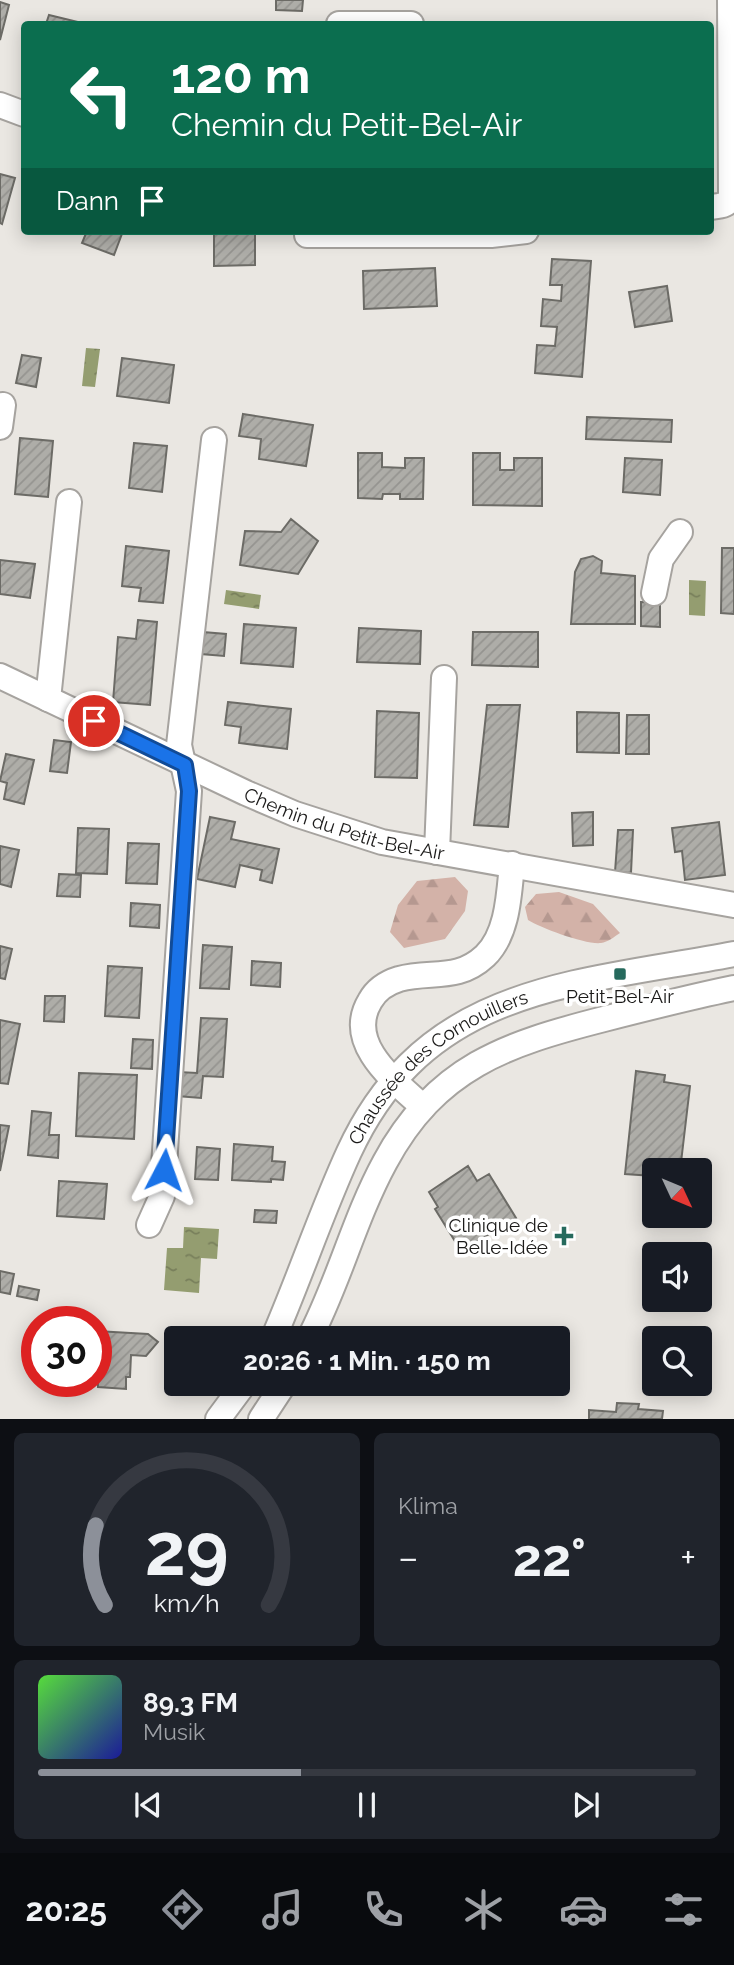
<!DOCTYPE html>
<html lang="de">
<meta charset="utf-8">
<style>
:root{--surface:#171b24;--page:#20242c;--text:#f1f3f6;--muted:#9ea1a6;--line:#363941;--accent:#8c9099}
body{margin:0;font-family:Raleway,sans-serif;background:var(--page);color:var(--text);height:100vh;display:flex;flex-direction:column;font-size:26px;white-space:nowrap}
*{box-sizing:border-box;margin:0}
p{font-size:23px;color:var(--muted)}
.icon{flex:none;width:38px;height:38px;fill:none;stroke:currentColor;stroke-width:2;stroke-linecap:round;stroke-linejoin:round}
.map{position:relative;height:1419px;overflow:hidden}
.side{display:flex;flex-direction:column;gap:14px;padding:14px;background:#0d0f14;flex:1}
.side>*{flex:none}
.hud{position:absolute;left:21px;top:21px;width:693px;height:214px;border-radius:7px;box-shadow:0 4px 18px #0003;background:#0b6e4f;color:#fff;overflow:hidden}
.needle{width:46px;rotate:134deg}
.fabs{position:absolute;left:642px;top:1158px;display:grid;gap:14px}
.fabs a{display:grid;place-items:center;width:70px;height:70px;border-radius:7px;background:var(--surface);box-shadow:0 4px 18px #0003;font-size:35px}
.speed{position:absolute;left:21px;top:1306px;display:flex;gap:14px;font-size:35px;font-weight:700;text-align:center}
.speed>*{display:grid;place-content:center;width:91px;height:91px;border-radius:50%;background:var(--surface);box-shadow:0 4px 18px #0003;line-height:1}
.speed .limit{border:10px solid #d22;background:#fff;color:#111}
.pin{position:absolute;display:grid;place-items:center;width:60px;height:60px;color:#fff;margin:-30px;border:4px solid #fff;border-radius:50%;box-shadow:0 2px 7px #0007}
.me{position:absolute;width:77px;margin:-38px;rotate:4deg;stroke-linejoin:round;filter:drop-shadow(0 0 5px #0008)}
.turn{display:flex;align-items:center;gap:24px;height:147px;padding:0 35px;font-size:32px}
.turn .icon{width:91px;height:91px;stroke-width:2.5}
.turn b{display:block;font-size:49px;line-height:60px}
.then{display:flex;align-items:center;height:66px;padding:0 35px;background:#0003;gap:14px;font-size:26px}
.big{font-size:52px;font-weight:700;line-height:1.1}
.side .tile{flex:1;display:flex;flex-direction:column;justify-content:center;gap:10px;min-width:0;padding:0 24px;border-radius:10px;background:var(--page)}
.side .dial{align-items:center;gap:0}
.dial svg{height:182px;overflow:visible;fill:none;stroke:var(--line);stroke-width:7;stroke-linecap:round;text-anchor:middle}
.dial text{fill:var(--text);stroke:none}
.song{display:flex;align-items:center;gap:21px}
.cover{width:84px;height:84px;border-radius:10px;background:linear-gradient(135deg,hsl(110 70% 55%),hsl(240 70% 35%))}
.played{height:7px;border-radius:4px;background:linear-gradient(90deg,var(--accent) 40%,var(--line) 40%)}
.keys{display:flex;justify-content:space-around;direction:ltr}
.heat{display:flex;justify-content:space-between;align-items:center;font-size:38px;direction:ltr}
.side .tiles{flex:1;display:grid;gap:14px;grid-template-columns:1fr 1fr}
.tile:last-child{grid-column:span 2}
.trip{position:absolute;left:164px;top:1326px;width:406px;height:70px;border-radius:7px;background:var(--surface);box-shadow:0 4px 18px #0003;font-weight:700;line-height:70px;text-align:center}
.tabs{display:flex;height:112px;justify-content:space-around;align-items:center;background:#090b0e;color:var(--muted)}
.tabs .icon{width:49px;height:49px}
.tabs .active{color:var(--accent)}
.tabs b{font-size:32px;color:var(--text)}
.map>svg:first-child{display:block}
</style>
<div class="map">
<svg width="734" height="1419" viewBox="0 0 734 1419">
<defs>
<pattern id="forest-firs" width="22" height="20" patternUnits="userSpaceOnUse" patternTransform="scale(1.75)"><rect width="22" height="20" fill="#d3b2a8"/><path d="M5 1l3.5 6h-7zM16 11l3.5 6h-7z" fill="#b59890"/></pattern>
<pattern id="water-ripples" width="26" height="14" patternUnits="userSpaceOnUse" patternTransform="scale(1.75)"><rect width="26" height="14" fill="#949d70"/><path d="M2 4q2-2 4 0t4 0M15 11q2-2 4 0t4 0" fill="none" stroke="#787f5b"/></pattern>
<pattern id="building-hatch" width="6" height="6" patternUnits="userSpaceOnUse" patternTransform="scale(1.75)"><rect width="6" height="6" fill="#aeada8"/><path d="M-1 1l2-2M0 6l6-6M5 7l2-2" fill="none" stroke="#959490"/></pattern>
</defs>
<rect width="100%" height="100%" fill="#eae7e2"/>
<!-- forest -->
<path fill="url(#forest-firs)" d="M455,877l13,14 -3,20 -20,28 -41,9 -14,-16 8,-27 19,-24z
M559,892l34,12 27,29c-6,4 -12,9 -19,10 -15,2 -60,-15 -73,-23l-3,-13 11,-13z"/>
<!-- water -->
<path fill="url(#water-ripples)" d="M86,348l14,1 -5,38 -13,-1z
M689,580l17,1 -1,35 -16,-1z
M226,590l35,5 -2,14 -35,-5z
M184,1227l35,2 -2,30 -16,-1 -2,35 -35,-3 3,-42h16z"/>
<!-- building -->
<path fill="url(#building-hatch)" stroke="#6c6b66" stroke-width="2" d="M276,0h27l-1,11 -26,-1z
M0,2l9,3 -9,35z
M49,15l37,9h-40z
M0,174l15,4 -13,46 -2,-1z
M87,231h36l-9,24 -32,-12z
M214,231h41v34l-41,1z
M552,259l39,2 -9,116 -47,-4 2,-28 18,1 2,-19 -16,-1 2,-27 18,2 1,-16h-12z
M435,268l2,38 -73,3 -1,-38z
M667,286l5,35 -37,6 -6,-35z
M22,355l19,3 -5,29 -20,-4z
M122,358l52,7 -5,38 -52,-7z
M243,414l70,11 -7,41 -47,-7 2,-20 -22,-3z
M587,417l85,3 -1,22 -85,-3z
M20,438l33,3 -5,56 -33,-3z
M134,443l33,3 -5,46 -33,-4z
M358,453h24v14l23,1v-10h19l-1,41h-23v-5h-17l-1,5 -24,-1z
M473,453h27v17h14v-12h28v48l-69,-1z
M625,458l37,2 -2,35 -37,-3z
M291,519l27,22 -20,33 -58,-9 5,-34 36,1z
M126,546l43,5 -6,52 -24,-2 2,-13 -19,-2z
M722,548h12v66l-13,-1z
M593,556l9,5 -1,12 34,3v48h-64l4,-52 6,-13z
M0,560l35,4 -5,34 -30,-4z
M641,602l19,1v24l-19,-1z
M138,620l19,2 -7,83 -37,-3 5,-65 18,2z
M244,624l52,4 -3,39 -52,-4z
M359,628l62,3 -1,33 -63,-2z
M203,632l23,2 -2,22 -23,-2z
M473,632h65v35l-66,-2z
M228,702l63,7 -4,40 -48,-6 2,-16 -16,-2z
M487,705h33l-12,122 -34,-2z
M377,711l42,2 -2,65 -42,-1z
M577,712l42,1v40l-42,-1z
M627,715h22v39h-23z
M54,740l17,2 -4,31 -17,-2z
M6,754l28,6 -10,44 -20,-5 3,-16 -7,-2z
M593,812v33l-20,1 -1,-33z
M210,817l25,5 -4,17 48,10 -7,34 -12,-3 2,-10 -22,-5 -5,22 -38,-8z
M719,822l6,53 -40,5 -3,-29 -7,1 -3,-24z
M78,828l31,1 -2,45 -31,-1z
M618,830h15l-2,43 -16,-1z
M128,843l31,1 -2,40 -31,-1z
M0,846l19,4 -8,37 -11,-3z
M59,874l22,1 -1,22 -23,-1z
M131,903l29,2 -1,23 -29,-2z
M203,945l29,2 -3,42 -29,-1z
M0,946l12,3 -7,30 -5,-1z
M252,961l29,2 -1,24 -29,-2z
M108,966l34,2 -3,50 -34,-2z
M45,996h20l-1,26 -20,-1z
M201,1018l26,1 -4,58 -20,-1 -2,22 -24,-2 2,-24 18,1z
M0,1020l20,4 -12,60 -8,-1z
M133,1039l20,1 -1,29 -21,-1z
M636,1071l29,4 -1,7 26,4 -10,85 -26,-3 -1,8 -28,-2z
M79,1073l58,2 -3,64 -58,-3z
M32,1111l19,2 -2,22h10l-1,23 -30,-3z
M0,1125l9,1 -9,45z
M234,1144l39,3 -1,14 13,1 -2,18 -12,-1v3l-39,-2z
M197,1147l23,2 -2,31 -23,-1z
M468,1166l9,15 12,-7 27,44 -55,33 -26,-42 3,-2 -9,-15z
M59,1181l48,3 -3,35 -47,-3z
M255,1210l22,1 -1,12 -22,-1z
M0,1271l14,3 -4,20 -10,-2z
M19,1286l20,4 -2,10 -20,-4z
M96,1331l52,3 10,8 -12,14 -15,-1 -1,22h-4v12l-28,-2z
M617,1403l22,1 -1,5 25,2 -1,8h-73v-9l27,2z"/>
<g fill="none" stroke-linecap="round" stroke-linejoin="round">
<defs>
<g id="minor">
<path d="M339,24h72"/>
<path d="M0,105l24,9"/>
<path d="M710,207c10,-1 19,-1 21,-12l-1,-195"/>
<path d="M307,235h184l35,-4"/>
<path d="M0,427l3,-22"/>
<path d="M654,593l7,-34 19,-27"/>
<path id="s1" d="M0,676l246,117 49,21 87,28 352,63"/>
<path d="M48,699l21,-197"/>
<path d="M437,852l7,-174"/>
<path d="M423,1107c-27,-25 -79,-63 -53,-106 6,-11 16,-18 29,-22 32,-9 58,3 86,-23 23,-22 24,-62 27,-92"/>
<path d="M149,1225l13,-29 27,-405 -10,-46 35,-305"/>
<path id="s2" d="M273,1339c27,-62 48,-126 76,-187 77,-167 227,-168 385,-198"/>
<path d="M309,1339c30,-57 45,-120 76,-177 51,-95 121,-118 219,-143 43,-11 86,-22 130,-31"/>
<path d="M218,1419l26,-35"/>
<path d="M261,1419l23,-35"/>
</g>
</defs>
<!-- minor casing -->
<use href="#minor" stroke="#a6a39f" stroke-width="28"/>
<!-- minor -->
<use href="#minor" stroke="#fff" stroke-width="24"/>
</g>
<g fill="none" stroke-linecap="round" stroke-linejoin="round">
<defs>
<path id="route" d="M94,721l91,44 4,26 -25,379"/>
</defs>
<!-- route casing -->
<use href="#route" stroke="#114b97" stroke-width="18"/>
<!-- route -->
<use href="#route" stroke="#1a73e8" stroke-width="12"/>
</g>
<!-- markers -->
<g fill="#266a5d" stroke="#fff" stroke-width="2.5">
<rect x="613" y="967" width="14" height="14" rx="3.5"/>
<path d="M560.5 1225.5h7v7h7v7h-7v7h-7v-7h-7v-7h7z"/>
</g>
<g text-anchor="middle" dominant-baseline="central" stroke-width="7" stroke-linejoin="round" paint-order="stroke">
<!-- street labels -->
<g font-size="19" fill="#1b1a19" stroke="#fff">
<text stroke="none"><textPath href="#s1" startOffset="376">Chemin du Petit-Bel-Air</textPath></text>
<text stroke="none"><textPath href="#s2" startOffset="329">Chaussée des Cornouillers</textPath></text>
</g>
<!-- poi labels -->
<g font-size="19" fill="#1b1a19" stroke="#fff">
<text x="620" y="996">Petit-Bel-Air</text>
<text x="548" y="1225" text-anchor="end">Clinique de<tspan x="548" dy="22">Belle-Idée</tspan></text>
</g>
</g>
</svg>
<div class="fabs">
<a><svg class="needle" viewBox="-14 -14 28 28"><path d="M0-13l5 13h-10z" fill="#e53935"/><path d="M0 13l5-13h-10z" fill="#9ea1a6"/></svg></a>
<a><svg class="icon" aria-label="sound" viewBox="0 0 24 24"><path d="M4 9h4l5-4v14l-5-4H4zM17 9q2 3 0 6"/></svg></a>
<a><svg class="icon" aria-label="search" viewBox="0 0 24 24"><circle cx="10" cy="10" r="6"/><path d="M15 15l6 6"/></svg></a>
</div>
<div class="speed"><div class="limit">30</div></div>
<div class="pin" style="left:94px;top:721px;background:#d93025"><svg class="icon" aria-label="arrive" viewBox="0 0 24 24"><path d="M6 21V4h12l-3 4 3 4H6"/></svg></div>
<svg class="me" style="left:164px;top:1170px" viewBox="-20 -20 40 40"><path d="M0-17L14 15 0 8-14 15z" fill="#1a73e8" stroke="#fff" stroke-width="4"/></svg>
<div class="trip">20:26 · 1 Min. · 150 m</div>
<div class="hud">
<div class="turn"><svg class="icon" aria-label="left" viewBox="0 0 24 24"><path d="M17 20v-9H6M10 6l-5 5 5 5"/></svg><div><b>120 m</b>Chemin du Petit-Bel-Air</div></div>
<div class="then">Dann<svg class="icon" aria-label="arrive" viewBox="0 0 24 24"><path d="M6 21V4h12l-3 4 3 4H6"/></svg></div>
</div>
</div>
<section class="side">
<div class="tiles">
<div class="tile dial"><svg viewBox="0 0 100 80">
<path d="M14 69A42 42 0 1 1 86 69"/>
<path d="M14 69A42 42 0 0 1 10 34" stroke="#8c9099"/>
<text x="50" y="56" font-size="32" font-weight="700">29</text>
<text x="50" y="72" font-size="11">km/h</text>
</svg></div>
<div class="tile"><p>Klima</p>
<div class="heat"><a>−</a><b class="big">22°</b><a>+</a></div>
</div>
<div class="tile">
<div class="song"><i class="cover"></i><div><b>89.3 FM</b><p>Musik</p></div></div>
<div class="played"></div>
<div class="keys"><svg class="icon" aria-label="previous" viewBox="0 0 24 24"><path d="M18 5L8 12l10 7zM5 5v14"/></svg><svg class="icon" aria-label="pause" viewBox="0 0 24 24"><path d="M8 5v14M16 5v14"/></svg><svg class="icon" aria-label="next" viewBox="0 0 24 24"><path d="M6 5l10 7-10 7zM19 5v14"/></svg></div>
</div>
</div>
</section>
<nav class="tabs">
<b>20:25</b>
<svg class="icon active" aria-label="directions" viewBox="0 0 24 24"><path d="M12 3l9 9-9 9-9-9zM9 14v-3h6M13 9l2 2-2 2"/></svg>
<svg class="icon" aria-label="music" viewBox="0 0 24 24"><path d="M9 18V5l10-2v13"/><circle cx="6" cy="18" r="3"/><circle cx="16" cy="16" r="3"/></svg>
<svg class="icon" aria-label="phone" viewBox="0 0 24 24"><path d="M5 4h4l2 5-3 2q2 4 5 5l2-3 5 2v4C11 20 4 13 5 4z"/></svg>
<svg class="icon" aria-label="climate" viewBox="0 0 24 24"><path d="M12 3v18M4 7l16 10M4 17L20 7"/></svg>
<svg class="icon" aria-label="car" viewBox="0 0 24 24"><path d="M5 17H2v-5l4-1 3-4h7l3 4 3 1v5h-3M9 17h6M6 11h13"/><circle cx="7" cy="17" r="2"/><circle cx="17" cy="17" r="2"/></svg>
<svg class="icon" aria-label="filters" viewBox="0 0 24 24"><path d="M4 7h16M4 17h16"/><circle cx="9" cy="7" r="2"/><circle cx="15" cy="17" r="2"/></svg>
</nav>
